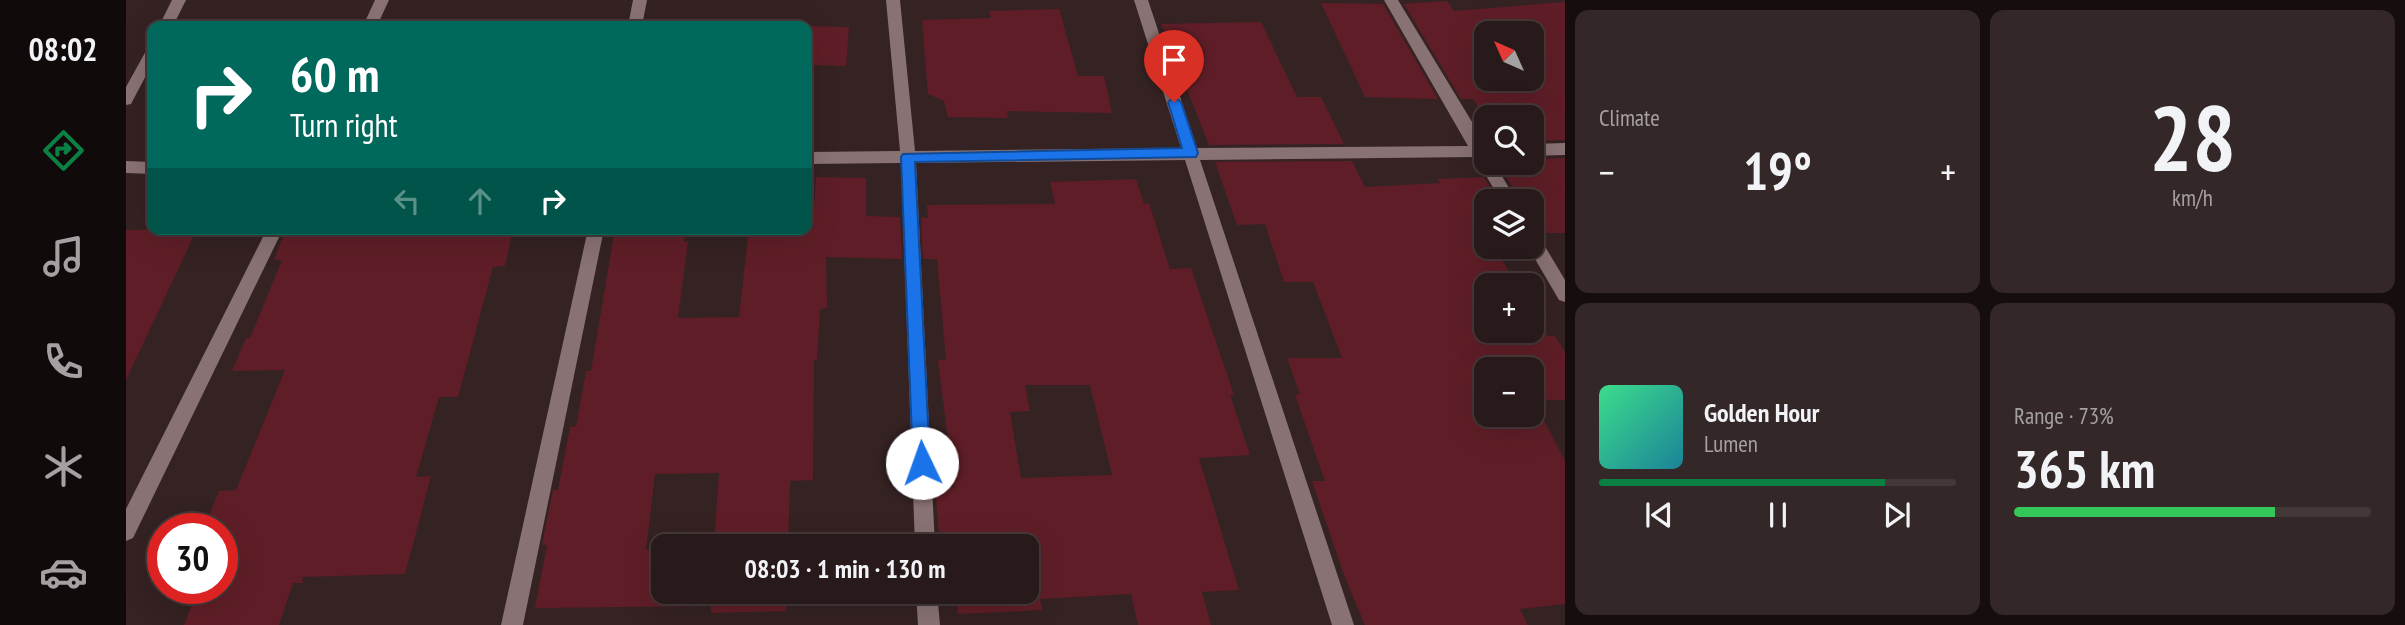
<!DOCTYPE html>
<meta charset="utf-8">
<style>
:root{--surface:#281a1a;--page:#342727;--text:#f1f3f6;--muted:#a5a1a2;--line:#443839;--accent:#0b8043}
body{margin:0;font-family:"PT Sans Narrow",sans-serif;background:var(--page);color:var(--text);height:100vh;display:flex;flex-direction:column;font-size:26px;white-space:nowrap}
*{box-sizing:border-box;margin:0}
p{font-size:23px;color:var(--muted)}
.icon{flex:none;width:38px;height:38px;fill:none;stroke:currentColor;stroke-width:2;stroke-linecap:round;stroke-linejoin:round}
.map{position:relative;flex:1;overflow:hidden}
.panel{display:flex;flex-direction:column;gap:10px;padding:10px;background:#160e0e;width:840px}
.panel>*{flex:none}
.hud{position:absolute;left:21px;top:21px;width:665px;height:214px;border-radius:14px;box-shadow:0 7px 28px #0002,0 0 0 2px var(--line);background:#00695c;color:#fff;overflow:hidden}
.needle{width:46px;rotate:315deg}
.tools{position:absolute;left:1348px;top:21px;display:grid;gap:14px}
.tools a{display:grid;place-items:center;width:70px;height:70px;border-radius:14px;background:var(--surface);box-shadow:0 7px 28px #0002,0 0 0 2px var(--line);font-size:35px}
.speed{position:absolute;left:21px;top:513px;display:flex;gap:14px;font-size:35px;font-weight:700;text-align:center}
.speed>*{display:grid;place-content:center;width:91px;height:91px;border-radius:50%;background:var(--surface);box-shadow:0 7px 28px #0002,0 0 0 2px var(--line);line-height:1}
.speed .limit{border:10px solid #d22;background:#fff;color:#111}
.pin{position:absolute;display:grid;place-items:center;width:60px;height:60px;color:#fff;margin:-72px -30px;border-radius:50% 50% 50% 0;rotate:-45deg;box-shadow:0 0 7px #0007}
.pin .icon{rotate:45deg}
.me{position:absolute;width:77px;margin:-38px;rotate:357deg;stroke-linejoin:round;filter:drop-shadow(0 0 5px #0008)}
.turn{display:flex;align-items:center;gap:24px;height:147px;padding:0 28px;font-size:32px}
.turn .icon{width:91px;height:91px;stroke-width:2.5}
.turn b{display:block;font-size:49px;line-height:60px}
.lanes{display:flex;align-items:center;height:66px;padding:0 28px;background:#0003;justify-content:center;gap:35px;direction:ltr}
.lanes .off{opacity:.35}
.big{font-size:52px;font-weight:700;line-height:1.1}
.panel .tile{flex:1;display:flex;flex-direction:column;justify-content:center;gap:10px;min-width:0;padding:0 24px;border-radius:14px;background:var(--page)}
.panel .dial{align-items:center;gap:0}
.dial b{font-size:91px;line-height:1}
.song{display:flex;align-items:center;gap:21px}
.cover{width:84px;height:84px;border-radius:10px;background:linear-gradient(135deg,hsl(150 70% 55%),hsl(190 70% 35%))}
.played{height:7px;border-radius:4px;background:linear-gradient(90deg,var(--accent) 80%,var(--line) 80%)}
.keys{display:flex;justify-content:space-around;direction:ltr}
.heat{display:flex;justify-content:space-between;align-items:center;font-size:38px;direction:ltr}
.charge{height:10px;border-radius:5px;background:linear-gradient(90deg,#34c759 73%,var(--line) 0)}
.panel .tiles{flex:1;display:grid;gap:10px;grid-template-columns:repeat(2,1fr)}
.trip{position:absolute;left:525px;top:534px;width:388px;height:70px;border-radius:14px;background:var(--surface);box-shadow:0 7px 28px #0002,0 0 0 2px var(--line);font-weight:700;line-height:70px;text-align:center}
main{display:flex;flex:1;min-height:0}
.tab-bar{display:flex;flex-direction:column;width:126px;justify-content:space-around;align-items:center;background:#100a0a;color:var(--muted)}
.tab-bar .icon{width:49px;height:49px}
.tab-bar .active{color:var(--accent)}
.tab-bar b{font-size:32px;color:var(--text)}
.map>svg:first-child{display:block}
</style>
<main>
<nav class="tab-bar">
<b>08:02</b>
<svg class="icon active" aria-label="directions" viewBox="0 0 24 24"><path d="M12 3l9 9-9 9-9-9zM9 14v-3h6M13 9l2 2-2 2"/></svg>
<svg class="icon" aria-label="music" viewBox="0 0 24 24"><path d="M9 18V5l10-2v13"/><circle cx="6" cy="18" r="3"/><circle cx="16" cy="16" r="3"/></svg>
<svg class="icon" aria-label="phone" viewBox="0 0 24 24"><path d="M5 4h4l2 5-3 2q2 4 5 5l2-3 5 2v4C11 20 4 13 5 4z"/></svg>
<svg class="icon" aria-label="climate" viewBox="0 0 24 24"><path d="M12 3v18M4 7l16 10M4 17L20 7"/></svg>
<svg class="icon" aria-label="car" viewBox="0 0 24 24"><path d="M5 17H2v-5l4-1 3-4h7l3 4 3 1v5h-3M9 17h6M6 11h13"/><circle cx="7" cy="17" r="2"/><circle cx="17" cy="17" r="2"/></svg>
</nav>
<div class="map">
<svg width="1439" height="625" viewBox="0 0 1439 625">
<rect width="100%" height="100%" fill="#352223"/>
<!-- building -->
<path fill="#5f1e27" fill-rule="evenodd" d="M1321,1l7,10 111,-9v138l-34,1v-24h-45v3l-13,-21h-12l-57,-95zM1360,33h45v46h-45z
M1195,3l62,1 55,95 -73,-2z
M933,9l19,67h26l8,37 -105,-2 1,7 -60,-1 -4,-16 -16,-7 -6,-74 69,-2 -2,-7z
M1135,22l36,75h24l23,47 -135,1 -48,-121z
M681,26l42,1 -3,39 -39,-1z
M1439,158v75h-25l-9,-4v-28h-11l-15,-27h15l-7,-11h18v-4z
M1226,161l13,26 75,-4 -3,-4 47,-2 14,24h-12v46h8l23,38h-31v46h45v-22l17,27h7l10,16v48h-32l32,61v143l-45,5 8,16h-163l-21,-50 -32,-94h13l-30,-86 5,-1 -13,-36h55l-29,-76h-29l-19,-58 -28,1 -22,-63zM1360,369h45v46h-45z
M690,177l50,1v38l34,1 2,42 -76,-2 1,51 -7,1 -3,51h-3l-1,120 -23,1 -2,65h-74l5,-73 -64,1 -9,76h17v42h123v19l-75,2v-7l-176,2 12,-63h-5l11,-55h5l12,-63h6l10,-56h5l24,-142h70l-1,13 4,-1 -10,77 61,-1 10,-88h64z
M1010,179l8,25 5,-1 21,66 21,-1 43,127h-4l20,60 -51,3 40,132 -37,2 9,33h-73l-7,-31 -91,5 2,11 -84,4 -2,-22h71v-46h-87l-5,-58 19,-1 -16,-127h8l-9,-101h-14l-2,-42 7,1 -1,-13 128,-1 -5,-22zM899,385h65l22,90 -91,3 -11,-66 20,-1z
M71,229l-71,151v-150z
M160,229h227l-8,37 -12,1 -35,130h-19l-23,80 15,-1 -26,98 -103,3 1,6h-10l-14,42h-95l14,-37h24v-60h-18l15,-37 17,-1 49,-120 -53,1 14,-33h4l32,-78h-8z"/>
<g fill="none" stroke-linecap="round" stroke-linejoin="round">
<!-- minor -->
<path fill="#897273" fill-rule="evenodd" d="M46,0h14l-13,26h-14z
M249,0h14l-12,26h-14z
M507,0h14l-5,26h-14z
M760,0h14l15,151 266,-3 -47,-148h14l49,148 271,-2 -84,-146h14l88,145v18h8l23,38h-16l-26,-44 -275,3 154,465h-22l-147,-465 -269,3 19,383h-20l-14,-383 -94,1v-12l93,-1z
M26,47v17l-21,40 -5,1v-18l21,-38z
M1439,143v12l-34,1v-12z
M0,161l26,1v12l-26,-1z
M141,229h16l-150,309 -7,3v-32z
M462,229h16l-81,396h-22z
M1405,232l6,1 28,47v22l-6,-2 -31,-53h3z
M790,592h21l3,33h-22z"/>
</g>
<!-- route -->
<path fill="#1a73e8" stroke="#114b97" stroke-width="2" d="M1048,97l7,5 17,51 -2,4 -281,5 15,301 -2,6 -6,2 -7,-2 -2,-6 -12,-306 2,-3 279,-6 -14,-46z"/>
</svg>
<div class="tools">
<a><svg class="needle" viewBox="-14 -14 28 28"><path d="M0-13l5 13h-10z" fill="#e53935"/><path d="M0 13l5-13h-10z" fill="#a5a1a2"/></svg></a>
<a><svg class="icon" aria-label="search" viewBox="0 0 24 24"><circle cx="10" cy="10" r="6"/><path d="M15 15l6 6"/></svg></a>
<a><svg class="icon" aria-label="layers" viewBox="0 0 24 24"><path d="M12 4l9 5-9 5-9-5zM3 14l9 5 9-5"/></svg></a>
<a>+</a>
<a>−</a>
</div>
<div class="speed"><div class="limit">30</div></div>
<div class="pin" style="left:1048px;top:102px;background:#d93025"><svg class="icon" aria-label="arrive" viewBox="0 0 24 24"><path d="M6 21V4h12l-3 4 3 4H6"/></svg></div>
<svg class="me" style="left:796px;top:463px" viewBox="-20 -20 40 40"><circle r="19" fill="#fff"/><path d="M0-13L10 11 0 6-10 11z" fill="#1a73e8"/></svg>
<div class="trip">08:03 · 1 min · 130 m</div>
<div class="hud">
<div class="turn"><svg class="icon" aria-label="right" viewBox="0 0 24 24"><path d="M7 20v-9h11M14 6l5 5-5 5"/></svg><div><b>60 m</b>Turn right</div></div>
<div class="lanes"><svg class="icon off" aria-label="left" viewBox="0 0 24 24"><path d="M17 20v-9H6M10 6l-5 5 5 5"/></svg><svg class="icon off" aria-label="ahead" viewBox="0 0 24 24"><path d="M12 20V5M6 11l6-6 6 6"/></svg><svg class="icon" aria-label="right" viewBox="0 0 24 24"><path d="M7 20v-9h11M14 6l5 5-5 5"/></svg></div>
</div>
</div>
<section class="panel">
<div class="tiles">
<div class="tile"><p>Climate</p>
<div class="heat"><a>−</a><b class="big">19°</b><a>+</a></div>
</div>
<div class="tile dial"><b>28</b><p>km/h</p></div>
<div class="tile">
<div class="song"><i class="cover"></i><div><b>Golden Hour</b><p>Lumen</p></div></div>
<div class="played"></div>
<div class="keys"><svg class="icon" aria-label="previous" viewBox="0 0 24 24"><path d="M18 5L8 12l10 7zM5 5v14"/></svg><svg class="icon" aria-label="pause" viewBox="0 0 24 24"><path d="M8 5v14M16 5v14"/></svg><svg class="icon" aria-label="next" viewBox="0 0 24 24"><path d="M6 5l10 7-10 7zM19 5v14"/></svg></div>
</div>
<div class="tile"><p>Range · 73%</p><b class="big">365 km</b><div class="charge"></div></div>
</div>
</section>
</main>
